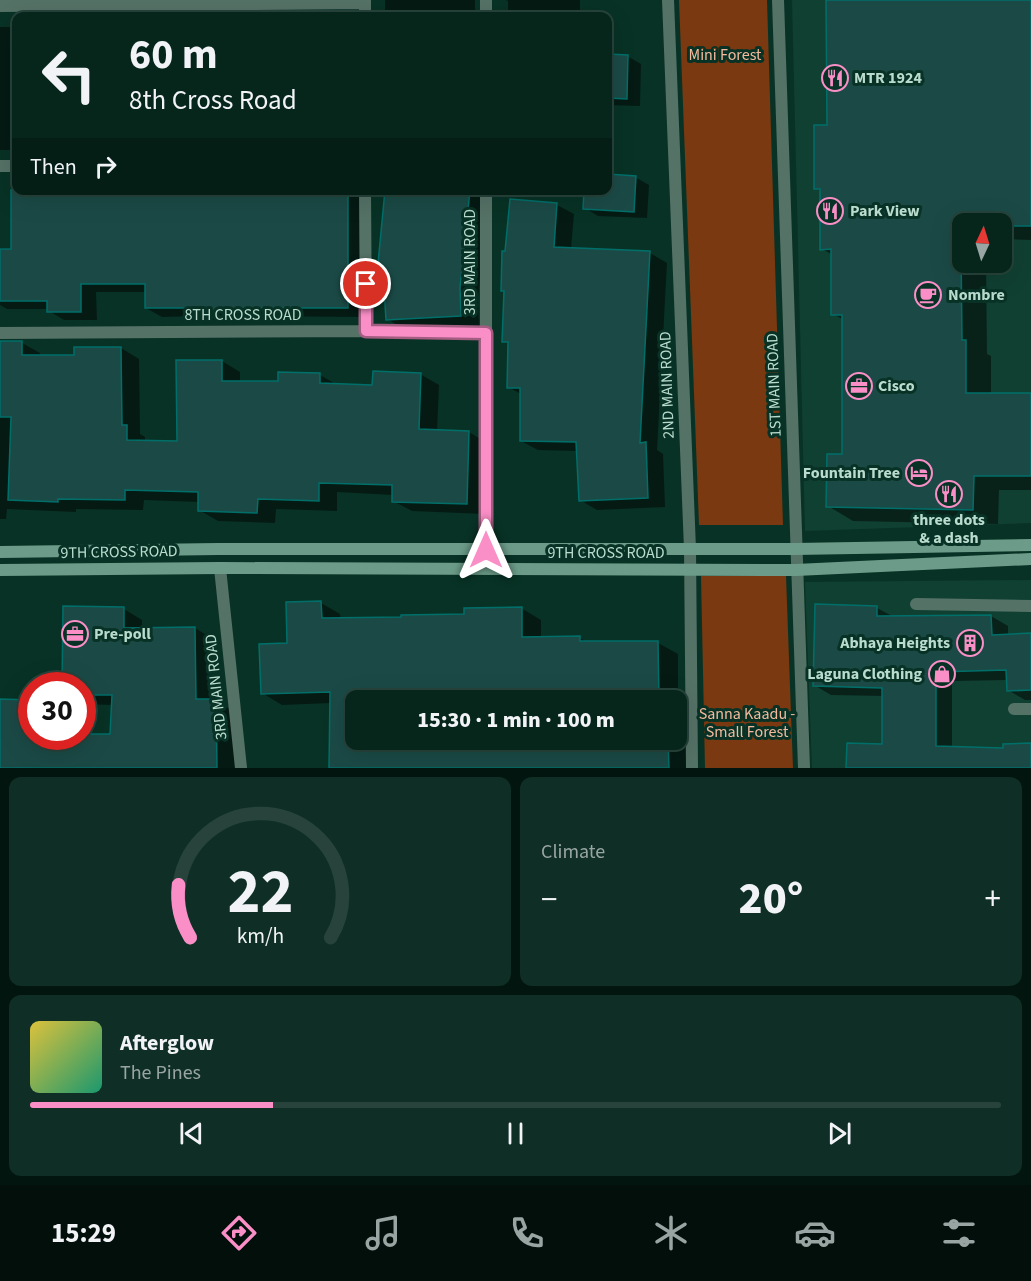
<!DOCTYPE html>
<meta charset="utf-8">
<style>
:root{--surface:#06261c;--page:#0f2e25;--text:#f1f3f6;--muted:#98a5a3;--line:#27433b;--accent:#fa8fc7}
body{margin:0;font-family:"Source Sans 3",sans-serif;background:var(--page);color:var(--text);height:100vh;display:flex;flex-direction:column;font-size:22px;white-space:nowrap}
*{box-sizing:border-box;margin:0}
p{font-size:20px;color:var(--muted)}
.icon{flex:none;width:33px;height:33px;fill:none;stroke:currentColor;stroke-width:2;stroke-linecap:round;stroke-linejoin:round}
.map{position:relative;height:768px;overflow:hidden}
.panel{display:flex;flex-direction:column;gap:9px;padding:9px;background:#03150f;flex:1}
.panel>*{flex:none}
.guide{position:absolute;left:12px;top:12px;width:600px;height:183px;border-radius:12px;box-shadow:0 6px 24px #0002,0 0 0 2px var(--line);background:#06261c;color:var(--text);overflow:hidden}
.needle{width:39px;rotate:4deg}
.buttons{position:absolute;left:952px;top:213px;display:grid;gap:12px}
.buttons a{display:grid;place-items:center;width:60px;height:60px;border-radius:12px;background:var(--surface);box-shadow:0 6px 24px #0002,0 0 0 2px var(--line);font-size:30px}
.speed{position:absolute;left:18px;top:672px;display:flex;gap:12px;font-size:30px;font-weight:700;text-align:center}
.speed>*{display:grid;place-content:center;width:78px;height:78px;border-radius:50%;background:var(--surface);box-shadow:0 6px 24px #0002,0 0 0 2px var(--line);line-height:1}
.speed .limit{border:9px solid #d22;background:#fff;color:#111}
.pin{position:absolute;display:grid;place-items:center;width:51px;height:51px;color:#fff;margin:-26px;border:3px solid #fff;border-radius:50%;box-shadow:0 2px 6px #0007}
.me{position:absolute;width:66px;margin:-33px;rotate:0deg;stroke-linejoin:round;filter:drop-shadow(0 0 4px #0008)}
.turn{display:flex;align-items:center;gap:21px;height:126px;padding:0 18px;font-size:27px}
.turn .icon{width:78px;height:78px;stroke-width:2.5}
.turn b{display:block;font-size:42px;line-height:51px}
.then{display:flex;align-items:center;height:57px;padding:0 18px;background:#0003;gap:12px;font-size:22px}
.big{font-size:45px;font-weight:800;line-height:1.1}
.panel .widget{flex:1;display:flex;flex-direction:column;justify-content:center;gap:9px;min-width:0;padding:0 21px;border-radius:12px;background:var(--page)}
.panel .dial{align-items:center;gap:0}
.dial svg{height:156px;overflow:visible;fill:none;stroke:var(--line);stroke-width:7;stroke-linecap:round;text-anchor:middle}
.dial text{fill:var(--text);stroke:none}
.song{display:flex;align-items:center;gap:18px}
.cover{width:72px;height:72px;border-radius:9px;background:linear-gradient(135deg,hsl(50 70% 55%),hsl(160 70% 35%))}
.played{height:6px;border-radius:3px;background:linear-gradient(90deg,var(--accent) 25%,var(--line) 25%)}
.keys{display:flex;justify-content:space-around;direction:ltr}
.heat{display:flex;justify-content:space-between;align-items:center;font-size:33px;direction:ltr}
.panel .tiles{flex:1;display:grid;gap:9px;grid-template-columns:1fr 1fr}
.widget:last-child{grid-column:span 2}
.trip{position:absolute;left:345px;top:690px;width:342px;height:60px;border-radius:12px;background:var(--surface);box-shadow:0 6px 24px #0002,0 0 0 2px var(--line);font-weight:800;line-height:60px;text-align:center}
.dock{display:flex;height:96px;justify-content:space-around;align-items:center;background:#020f0b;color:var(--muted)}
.dock .icon{width:42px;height:42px}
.dock .selected{color:var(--accent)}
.dock b{font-size:27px;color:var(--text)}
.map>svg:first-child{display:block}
</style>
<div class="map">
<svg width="1031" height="768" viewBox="0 0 1031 768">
<rect width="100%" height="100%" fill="#083225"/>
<!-- built -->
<path fill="#104032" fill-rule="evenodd" d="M792,0h239v523l-226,8zM963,224h39v38h-39z
M1031,580v188h-219l-7,-186z"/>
<!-- green -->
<path fill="#7a3910" d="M679,0h88l16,525h-84z
M701,576h85l7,192h-88z"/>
<!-- shadow -->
<path fill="#0007" fill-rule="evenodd" d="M385,0h90v16h-87l-3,-2z
M506,0h74v10h-4v6h-68v-15z
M1031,0v240l-29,-1v-15h-39v38h23l1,92 4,2v38h40v96h-32l-1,34 -145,-3 -25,-15 16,-50v-136l-11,-6v-59l-11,-6 -1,-57 -5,-4 12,-61z
M342,13l6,3h-83v-2z
M0,27h16v132l-4,-2v-7h-12z
M608,56h19l14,8 -1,42 -32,-1z
M16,175v15h345l2,127 -120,-1v4h-39l-7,-4 -35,1 -16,-9v-16h-50l1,28h-33l-15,-9v-2h-42l-7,-4v-57h12v-72z
M608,176l27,1 14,8 -2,33 -49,-2 -13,-8 23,-18z
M386,190h102l-10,109 1,27 -74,3 -18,-10 -2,-42 -7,-4z
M557,205l17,9 -3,35 79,4 17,10 -10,187 6,4 2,53 -68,3 -17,-10 -2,-49 -40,-1 -17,-9v-47l-13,-7 2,-42 -7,-4 2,-49 -3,-2 5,-38z
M0,343h22l18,10v4h36l45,-9 18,11 1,75 5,3v5l33,1 44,-82 18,11v10h39l41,-7 19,11 35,1 46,-13 19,11 -2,46 32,1 18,11 -2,71 -73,-3 -19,-10v-6l-56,-3v19l-61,-2 -1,14 -57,-2 -19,-11 1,-8 -56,-2 -1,10 -67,-1v3l-69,-3 -1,10h-6z
M321,603l19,11 1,6 124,-5 56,-7 20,12v18h39l8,5h70l20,11v50l9,5 1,59h-358l1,-65 -49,2 -20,-12 27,-49zM356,700h320v40h-320z
M877,608l17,9 97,-1 17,10v10l23,-1v65h-6l-17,-10v-10l-56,1v67l53,2 26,-5v23h-184l36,-22v-50l-52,-1 -17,-10z
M124,609l18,11v9l53,-1 18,11 1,62 20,10 1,57h-235v-68l32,36 80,-1 1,-30 -31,-1v-18z"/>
<!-- building -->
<path fill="#1b4a46" stroke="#006f6a" stroke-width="1.5" d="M826,0h205v226h-29v-2h-39v24h-2l1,92h4v53h65v83h-57l-1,34 -147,-3 1,-53h15v-139h-11v-66l-11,1v-61h-6v-64h13z
M608,54l20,1 -1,44 -19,-1z
M608,174l28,2 -2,36 -51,-3 1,-19h24z
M11,190h337v118h-120v4h-42v-4h-41v-24h-64v28h-34v-11h-47v-52h11z
M385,190h85l-10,98 1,28 -75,4 -3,-46h-6z
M510,199l47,4 -3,44 96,4 -10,192 6,-1 2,56 -69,3 -3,-59 -56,-1v-53h-13l1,-46h-6l2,-51h-3l1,-40h3z
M0,341h22v14h52v-8h47l1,78h5v15l50,1 -1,-81h46v21h56v-9l42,1v10l52,2 1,-14 48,2 -2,56 50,2 -2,73 -75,-2v-17l-73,-2v18l-61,-2 -1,14 -59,-2v-19l-73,-2v10l-67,-1v3l-50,-2 3,-83h-11z
M321,601l1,17 79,-1v-2l63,-1v-6l58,-1v30l58,-1v5h78l1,59h-61v-3l-133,2v-2l-109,2v41h312l1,28h-340l1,-76 -69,2 -2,-50 28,-1 -1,-41z
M815,604l62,2v10l114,-1 1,20 39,-2v57l-24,1 -1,-21 -70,2v74l67,2v-4l28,-1v25h-185l1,-25 35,1v-56l-69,-2z
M63,606l61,1v21l71,-1 1,72h20l1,69h-217v-69l32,1v36h50v-2h28l2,-39h-30v-9h-20z"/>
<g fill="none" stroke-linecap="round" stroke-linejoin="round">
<!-- service -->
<path stroke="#557267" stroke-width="12" d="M916,604l115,2
M1014,709h17"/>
<!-- minor -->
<path stroke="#557267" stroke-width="12" d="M486,0v16
M668,0l22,549 2,219
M778,0l26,768
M0,6l365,-3
M365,16v-16
M0,166h16
M365,190l1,141
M0,333l366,-2 120,2
M486,550v-360
M220,568l21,200"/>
<!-- secondary -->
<path stroke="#6c9c89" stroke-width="12" d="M0,552l218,-3h577l236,-4
M0,570l220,-2 576,2 235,-11"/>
</g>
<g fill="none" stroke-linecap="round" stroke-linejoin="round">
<defs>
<path id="route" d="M366,284v47l120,2v217"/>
</defs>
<!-- route casing -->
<use href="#route" stroke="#a25d81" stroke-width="15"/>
<!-- route -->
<use href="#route" stroke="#fa8fc7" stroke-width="10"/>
</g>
<!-- icons -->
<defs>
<symbol id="restaurant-ring" viewBox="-11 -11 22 22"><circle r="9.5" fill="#083225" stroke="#fa8fc7" stroke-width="1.5"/><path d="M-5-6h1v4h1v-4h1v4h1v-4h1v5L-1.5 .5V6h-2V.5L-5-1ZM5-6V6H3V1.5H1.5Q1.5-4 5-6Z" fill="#fa8fc7"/></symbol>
<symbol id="cafe-ring" viewBox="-11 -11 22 22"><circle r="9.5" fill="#083225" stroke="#fa8fc7" stroke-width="1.5"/><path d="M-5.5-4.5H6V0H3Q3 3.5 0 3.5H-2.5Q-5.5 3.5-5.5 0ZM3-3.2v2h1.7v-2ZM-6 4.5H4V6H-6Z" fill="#fa8fc7"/></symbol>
<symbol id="office-ring" viewBox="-11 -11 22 22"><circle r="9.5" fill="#083225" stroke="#fa8fc7" stroke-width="1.5"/><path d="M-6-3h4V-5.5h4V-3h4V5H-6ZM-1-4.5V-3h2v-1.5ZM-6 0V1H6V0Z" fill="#fa8fc7"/></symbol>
<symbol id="hotel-ring" viewBox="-11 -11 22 22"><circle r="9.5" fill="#083225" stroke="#fa8fc7" stroke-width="1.5"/><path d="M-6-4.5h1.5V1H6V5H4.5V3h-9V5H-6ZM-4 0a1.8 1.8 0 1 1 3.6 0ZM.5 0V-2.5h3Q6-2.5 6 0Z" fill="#fa8fc7"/></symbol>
<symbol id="building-ring" viewBox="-11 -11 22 22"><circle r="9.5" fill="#083225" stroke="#fa8fc7" stroke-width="1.5"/><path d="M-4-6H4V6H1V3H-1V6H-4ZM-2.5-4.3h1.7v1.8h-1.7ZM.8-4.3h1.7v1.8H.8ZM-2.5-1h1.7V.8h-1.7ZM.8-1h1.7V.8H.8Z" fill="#fa8fc7"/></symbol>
<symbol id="shop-ring" viewBox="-11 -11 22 22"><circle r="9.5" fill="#083225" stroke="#fa8fc7" stroke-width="1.5"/><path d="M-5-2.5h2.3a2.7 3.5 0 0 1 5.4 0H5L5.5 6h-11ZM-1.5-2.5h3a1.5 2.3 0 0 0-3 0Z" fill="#fa8fc7"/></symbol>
</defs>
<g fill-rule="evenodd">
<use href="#restaurant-ring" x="820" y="63" width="30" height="30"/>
<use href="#restaurant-ring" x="815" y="196" width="30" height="30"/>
<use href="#cafe-ring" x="913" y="280" width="30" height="30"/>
<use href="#office-ring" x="844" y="371" width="30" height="30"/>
<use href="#hotel-ring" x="904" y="458" width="30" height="30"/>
<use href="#restaurant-ring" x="934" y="479" width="30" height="30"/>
<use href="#office-ring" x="60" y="619" width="30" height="30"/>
<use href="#building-ring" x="955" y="628" width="30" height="30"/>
<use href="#shop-ring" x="927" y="659" width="30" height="30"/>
</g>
<g text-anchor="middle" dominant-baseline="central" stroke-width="6" stroke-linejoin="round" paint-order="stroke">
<!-- park labels -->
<g font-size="16" fill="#f3ba9d" stroke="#083225">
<text x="725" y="55">Mini Forest</text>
<text x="747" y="714">Sanna Kaadu -<tspan x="747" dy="18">Small Forest</tspan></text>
</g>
<!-- poi labels -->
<g font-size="16" font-weight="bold" fill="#b9dcce" stroke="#083225" text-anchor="start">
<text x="854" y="78">MTR 1924</text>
<text x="850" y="211">Park View</text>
<text x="948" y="295">Nombre</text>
<text x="878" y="386">Cisco</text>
<text x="900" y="473" text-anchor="end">Fountain Tree</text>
<text x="949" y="520" text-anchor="middle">three dots<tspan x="949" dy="18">&amp; a dash</tspan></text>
<text x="94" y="634">Pre-poll</text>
<text x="950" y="643" text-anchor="end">Abhaya Heights</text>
<text x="922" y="674" text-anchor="end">Laguna Clothing</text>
</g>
<!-- street labels -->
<g font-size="16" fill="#b9dcce" stroke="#083225">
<text transform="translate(470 262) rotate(-90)">3RD MAIN ROAD</text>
<text x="243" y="315">8TH CROSS ROAD</text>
<text transform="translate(667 385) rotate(-92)">2ND MAIN ROAD</text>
<text transform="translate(774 385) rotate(-92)">1ST MAIN ROAD</text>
<text transform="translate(119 552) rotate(-1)">9TH CROSS ROAD</text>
<text x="606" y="553">9TH CROSS ROAD</text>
<text transform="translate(216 687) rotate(-96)">3RD MAIN ROAD</text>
</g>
</g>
</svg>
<div class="buttons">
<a><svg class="needle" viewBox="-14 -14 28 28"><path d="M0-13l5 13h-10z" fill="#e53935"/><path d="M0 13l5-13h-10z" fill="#98a5a3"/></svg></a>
</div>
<div class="speed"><div class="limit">30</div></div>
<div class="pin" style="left:366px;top:284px;background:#d93025"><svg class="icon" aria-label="arrive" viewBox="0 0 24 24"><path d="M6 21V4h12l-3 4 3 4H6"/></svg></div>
<svg class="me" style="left:486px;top:550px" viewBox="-20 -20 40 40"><path d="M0-17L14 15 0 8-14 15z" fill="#fa8fc7" stroke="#fff" stroke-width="4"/></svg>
<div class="trip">15:30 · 1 min · 100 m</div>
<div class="guide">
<div class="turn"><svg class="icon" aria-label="left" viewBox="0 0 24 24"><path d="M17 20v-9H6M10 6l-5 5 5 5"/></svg><div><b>60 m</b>8th Cross Road</div></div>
<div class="then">Then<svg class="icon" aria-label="right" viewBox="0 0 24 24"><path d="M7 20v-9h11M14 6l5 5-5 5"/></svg></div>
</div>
</div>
<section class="panel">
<div class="tiles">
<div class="widget dial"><svg viewBox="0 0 100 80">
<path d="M14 69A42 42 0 1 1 86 69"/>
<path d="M14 69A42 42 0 0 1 8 42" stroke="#fa8fc7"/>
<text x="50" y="56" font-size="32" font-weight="700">22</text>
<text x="50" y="72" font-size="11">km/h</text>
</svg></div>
<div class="widget"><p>Climate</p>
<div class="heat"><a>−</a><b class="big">20°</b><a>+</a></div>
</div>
<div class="widget">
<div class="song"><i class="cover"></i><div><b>Afterglow</b><p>The Pines</p></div></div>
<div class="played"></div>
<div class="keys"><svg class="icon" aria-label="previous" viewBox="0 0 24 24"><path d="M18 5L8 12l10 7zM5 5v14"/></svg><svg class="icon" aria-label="pause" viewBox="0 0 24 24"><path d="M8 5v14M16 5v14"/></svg><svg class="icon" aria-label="next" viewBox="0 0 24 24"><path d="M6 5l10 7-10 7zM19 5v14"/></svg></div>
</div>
</div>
</section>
<nav class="dock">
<b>15:29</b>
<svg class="icon selected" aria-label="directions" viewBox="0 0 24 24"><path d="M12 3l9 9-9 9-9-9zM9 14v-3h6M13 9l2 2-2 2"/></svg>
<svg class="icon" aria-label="music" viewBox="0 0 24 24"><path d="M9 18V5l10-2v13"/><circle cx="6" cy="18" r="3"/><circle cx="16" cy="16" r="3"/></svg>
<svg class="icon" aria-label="phone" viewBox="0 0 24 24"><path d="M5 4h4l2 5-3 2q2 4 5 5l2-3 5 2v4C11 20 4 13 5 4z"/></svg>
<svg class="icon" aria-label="climate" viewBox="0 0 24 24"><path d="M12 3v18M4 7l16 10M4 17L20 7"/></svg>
<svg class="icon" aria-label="car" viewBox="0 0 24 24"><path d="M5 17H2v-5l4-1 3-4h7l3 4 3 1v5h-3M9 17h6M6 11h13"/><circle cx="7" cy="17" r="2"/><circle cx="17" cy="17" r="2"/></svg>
<svg class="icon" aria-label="filters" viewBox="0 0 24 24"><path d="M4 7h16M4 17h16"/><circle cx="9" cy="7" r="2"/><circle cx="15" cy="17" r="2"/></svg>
</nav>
